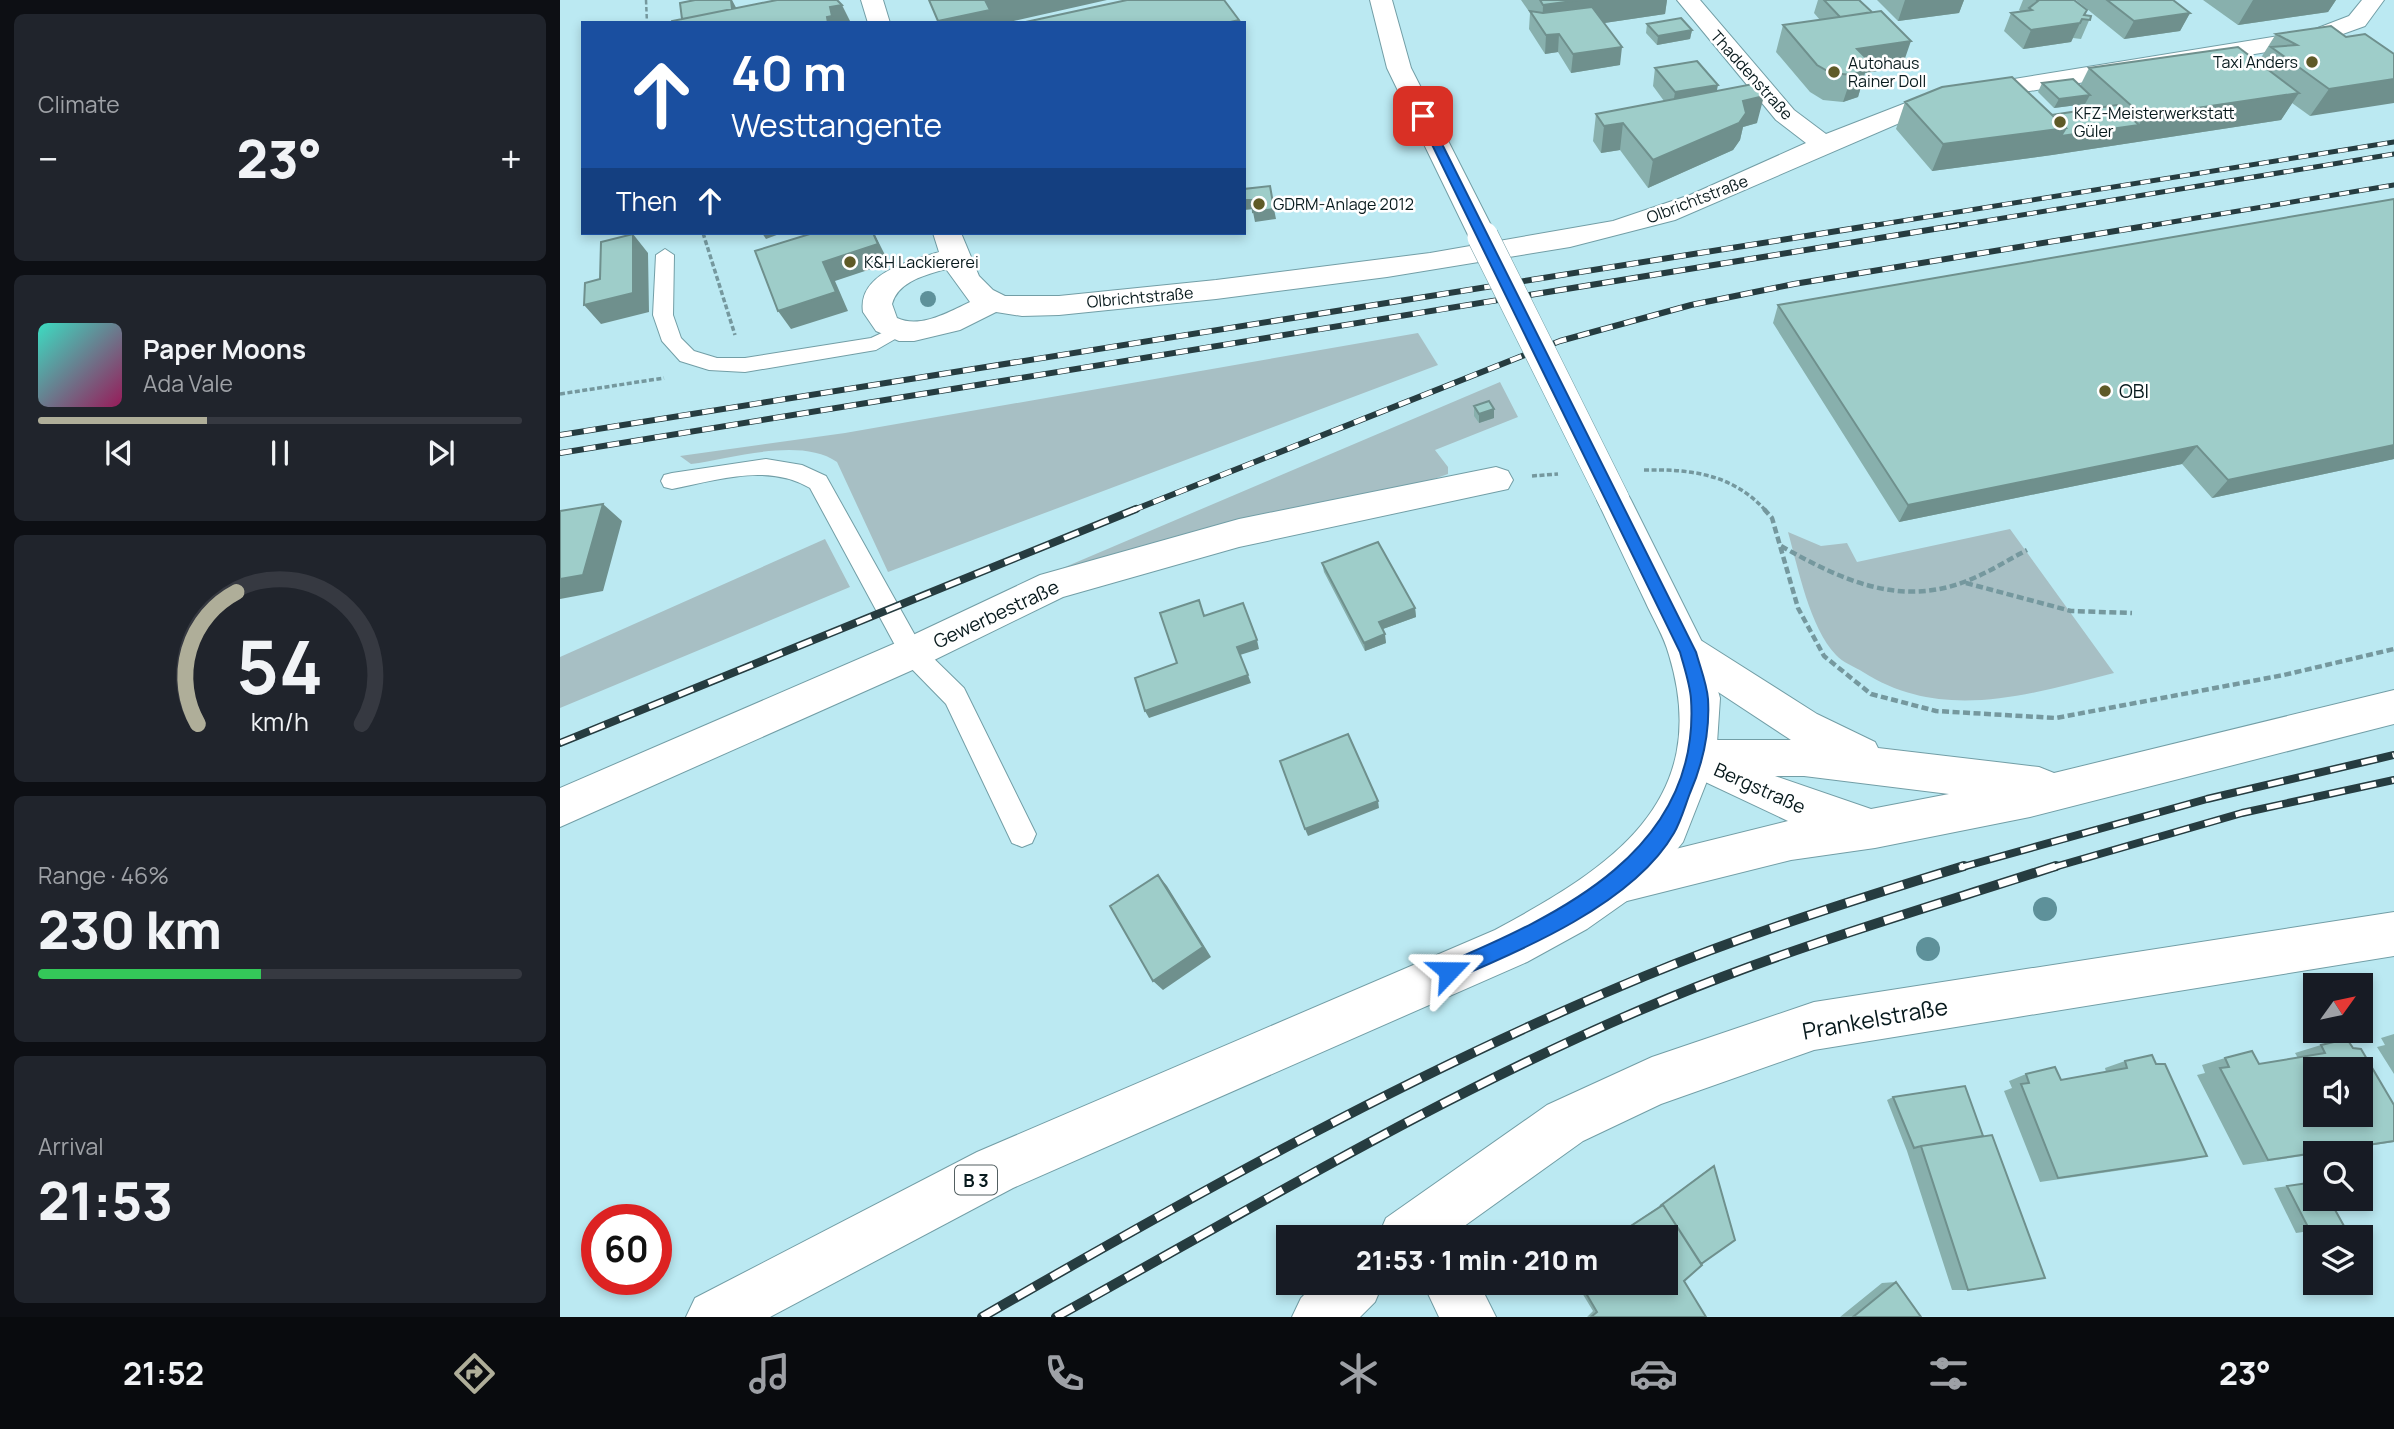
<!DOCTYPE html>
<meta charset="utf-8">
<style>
:root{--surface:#171b24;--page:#20242c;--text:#f1f3f6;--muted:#9ea1a6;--line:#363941;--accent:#afae99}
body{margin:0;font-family:Manrope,sans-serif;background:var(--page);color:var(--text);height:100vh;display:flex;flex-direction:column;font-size:26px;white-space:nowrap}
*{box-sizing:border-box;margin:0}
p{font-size:23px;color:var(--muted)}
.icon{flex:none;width:38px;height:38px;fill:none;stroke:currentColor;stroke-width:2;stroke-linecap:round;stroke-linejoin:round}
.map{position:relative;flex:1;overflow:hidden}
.panel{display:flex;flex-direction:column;gap:14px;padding:14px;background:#0d0f14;width:560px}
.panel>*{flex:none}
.guide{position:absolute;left:21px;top:21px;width:665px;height:214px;border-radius:0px;box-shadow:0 4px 10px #0003;background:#1a4fa0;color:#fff;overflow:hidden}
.needle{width:46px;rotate:57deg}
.buttons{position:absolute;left:1743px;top:973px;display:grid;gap:14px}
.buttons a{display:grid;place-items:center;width:70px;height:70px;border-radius:0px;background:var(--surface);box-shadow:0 4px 10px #0003;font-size:35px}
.speed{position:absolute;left:21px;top:1204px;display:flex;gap:14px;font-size:35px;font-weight:700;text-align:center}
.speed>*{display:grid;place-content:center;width:91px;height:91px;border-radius:50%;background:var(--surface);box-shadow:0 4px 10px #0003;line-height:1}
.speed .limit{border:10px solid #d22;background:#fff;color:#111}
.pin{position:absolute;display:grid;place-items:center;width:60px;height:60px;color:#fff;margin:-30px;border-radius:14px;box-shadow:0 4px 10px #0006}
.me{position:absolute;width:77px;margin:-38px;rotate:67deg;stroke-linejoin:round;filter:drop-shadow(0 0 5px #0008)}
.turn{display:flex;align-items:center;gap:24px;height:147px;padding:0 35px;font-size:32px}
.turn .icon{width:91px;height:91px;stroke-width:2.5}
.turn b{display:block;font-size:49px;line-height:60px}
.then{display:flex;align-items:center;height:66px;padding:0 35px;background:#0003;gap:14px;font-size:26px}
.big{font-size:52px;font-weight:800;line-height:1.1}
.panel .tile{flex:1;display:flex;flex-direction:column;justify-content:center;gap:10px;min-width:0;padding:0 24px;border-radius:10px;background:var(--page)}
.panel .dial{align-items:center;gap:0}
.dial svg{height:182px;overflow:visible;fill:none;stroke:var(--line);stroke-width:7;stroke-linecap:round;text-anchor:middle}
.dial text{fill:var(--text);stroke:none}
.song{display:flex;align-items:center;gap:21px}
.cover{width:84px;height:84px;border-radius:10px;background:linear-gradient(135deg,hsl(170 70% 55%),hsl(330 70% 35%))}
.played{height:7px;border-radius:4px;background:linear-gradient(90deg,var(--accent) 35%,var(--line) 35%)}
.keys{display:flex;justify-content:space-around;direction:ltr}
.heat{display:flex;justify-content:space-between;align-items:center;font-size:38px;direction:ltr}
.charge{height:10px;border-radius:5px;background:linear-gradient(90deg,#34c759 46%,var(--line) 0)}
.trip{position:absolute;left:716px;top:1225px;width:402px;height:70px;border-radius:0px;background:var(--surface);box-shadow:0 4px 10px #0003;font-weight:800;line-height:70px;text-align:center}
.tabs{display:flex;height:112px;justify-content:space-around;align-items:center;background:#090b0e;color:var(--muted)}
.tabs .icon{width:49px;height:49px}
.tabs .active{color:var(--accent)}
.tabs b{font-size:32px;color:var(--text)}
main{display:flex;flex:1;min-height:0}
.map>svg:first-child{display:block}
</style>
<main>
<section class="panel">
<div class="tile"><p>Climate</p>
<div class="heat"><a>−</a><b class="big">23°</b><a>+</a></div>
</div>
<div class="tile">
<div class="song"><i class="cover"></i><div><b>Paper Moons</b><p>Ada Vale</p></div></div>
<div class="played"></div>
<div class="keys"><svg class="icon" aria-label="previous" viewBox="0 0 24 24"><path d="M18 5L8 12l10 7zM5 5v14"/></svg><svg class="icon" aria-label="pause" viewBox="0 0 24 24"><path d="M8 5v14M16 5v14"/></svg><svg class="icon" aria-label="next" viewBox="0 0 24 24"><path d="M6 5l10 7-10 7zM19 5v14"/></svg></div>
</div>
<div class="tile dial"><svg viewBox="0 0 100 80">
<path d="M14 69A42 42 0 1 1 86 69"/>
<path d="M14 69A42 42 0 0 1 31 11" stroke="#afae99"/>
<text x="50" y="56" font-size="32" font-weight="700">54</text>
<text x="50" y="72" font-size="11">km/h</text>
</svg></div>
<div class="tile"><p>Range · 46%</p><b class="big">230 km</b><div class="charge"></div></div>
<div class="tile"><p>Arrival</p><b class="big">21:53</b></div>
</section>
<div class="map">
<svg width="1834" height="1317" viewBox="0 0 1834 1317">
<rect width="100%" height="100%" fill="#bbe9f2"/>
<!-- green -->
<path fill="#a7bfc4" d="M858,333l20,32 -550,207 -51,-110c-36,-25 -104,-4 -146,2l-11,-8 165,-23z
M940,382l18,35 -83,33 13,17v7l-28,10 -376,92z
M1450,529l104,144c-84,21 -171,50 -251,-1 -8,-5 -21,-10 -27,-17 -26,-27 -38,-87 -48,-123l33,14 26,-3 10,19z
M265,539l25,48 -290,121v-51z"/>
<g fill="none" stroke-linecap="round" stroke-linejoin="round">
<defs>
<path id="service" d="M105,249l9,6 -1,60 8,23 13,13 23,7h28l126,-20 28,-13 10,6 -33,19 -131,22 -36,-2 -29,-9 -18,-20 -9,-26 3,-60z
M206,459l36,6 24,11 95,170 43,42 72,146 -4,9 -10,4 -10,-4 -66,-139 -43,-44 -93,-172c-43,-25 -92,-8 -138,1l-8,-2 -3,-6 3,-6 8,-2z"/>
<path id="minor" d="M301,0h22l7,23h-22z
M1117,0h23l94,110 32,24 108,-42 376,-61 39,-15 13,-16h22l-19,26 -50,18 -376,62 -264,114 -105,27 -183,30 -171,22 -157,16 -37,1 -26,-4 -36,18 -46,11h-15l-23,-10 -13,-19c-6,-39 49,-52 76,-60l-6,-19h28l18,43 14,14 12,6h54l157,-16 214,-27 183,-32 77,-26 116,-52 -30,-23zM386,269l24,33c-21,10 -50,27 -73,16l-5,-14c6,-23 34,-29 54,-35z
M936,467l12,4 5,9 -5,9 -269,58 -176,50 -137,67 -366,163v-39l338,-146 142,-67 199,-56z
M1834,912v44l-580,94 -153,54 -78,37 -134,96h-71l8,-19 161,-113 105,-48 162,-55z
M756,1283h67l-8,19 -15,15h-68l9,-19z
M863,1283h56l17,34h-57z"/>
<path id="secondary" d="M1128,636l14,5 115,73 58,28 3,6 161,19 15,6 340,-83v34l-364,93 -155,31 -84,12 -176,44 -16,-6 -6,-15 6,-15 189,-47 -106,-50 -6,-13 6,-13 14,-5h95l-117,-77 -5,-11 5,-11zM1215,776h29l145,18 -78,15z"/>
<path id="primary" d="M810,0h22l19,68 86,169 -4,6 -10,2 -10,-2 -4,-6 -82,-169z
M1054,487l12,4 5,9 76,152 13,46 -4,60 -33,84 -24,30 -28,26 -44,31 -60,33 -514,226 -243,129h-84l9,-19 282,-146 518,-222c113,-61 219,-127 174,-275 -5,-19 -16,-36 -24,-54 -16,-33 -32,-67 -48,-101l5,-9z"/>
</defs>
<!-- service casing -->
<use href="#service" stroke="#729ea6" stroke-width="2"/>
<!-- minor casing -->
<use href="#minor" stroke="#729ea6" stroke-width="2"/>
<!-- secondary casing -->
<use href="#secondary" stroke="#729ea6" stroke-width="2"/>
<!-- primary casing -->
<use href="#primary" stroke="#729ea6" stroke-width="2"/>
<!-- path-far2 -->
<path stroke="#75989e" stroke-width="2.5" stroke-dasharray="4.5 2.5" stroke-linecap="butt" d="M86,0l1,23"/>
<!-- path-far1 -->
<path stroke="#75989e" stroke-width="3.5" stroke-dasharray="5 2.5" stroke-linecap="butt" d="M143,233l32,102
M0,394l104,-16
M1084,470c47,-1 89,4 122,41
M972,476l26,-2"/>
<!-- path -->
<path stroke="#75989e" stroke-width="4.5" stroke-dasharray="7 3.5" stroke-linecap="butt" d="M1204,509l8,9 26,90 26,48 47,38 65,17 120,7 228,-43 110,-26
M1221,546c59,33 116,61 183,36 22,-8 42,-21 63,-32
M1406,583l105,28 61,2"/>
<!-- service -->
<use href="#service" fill="#fff" fill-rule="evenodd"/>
<!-- minor -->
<use href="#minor" fill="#fff" fill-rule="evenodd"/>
<!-- secondary -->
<use href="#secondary" fill="#fff" fill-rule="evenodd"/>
<!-- primary -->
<use href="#primary" fill="#fff" fill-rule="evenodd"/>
<defs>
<path id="rail-far3" d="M1304,227l530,-85
M1388,227l446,-73
M1582,227l252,-42"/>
<path id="rail-far2" d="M0,435l1315,-210
M0,453l1399,-228
M571,511l429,-170 131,-36 103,-21 358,-59"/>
<path id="rail-far1" d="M0,743l576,-234
M1399,868l248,-69 187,-44
M1491,868l191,-55 152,-33"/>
<path id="rail" d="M422,1317c215,-124 433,-246 663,-341 104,-43 212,-77 319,-110
M496,1317c200,-111 401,-232 613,-319 126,-52 258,-90 387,-132"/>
</defs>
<!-- rail-far3 casing -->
<use href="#rail-far3" stroke="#263c40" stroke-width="5"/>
<!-- rail-far2 casing -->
<use href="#rail-far2" stroke="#263c40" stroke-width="6"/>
<!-- rail-far1 casing -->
<use href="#rail-far1" stroke="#263c40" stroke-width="8"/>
<!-- rail casing -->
<use href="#rail" stroke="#263c40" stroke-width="10"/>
<!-- rail-far3 -->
<use href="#rail-far3" stroke="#fff" stroke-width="3.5" stroke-dasharray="10" stroke-linecap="butt"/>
<!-- rail-far2 -->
<use href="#rail-far2" stroke="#fff" stroke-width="4.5" stroke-dasharray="12" stroke-linecap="butt"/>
<!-- rail-far1 -->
<use href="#rail-far1" stroke="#fff" stroke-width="5" stroke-dasharray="16" stroke-linecap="butt"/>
<!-- rail -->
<use href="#rail" stroke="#fff" stroke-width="7" stroke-dasharray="20" stroke-linecap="butt"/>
<defs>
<path id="primary-bridge" d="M923,237l131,263"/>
</defs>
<!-- primary-bridge casing -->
<use href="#primary-bridge" stroke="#729ea6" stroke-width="32" stroke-linecap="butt"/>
<!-- primary-bridge -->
<use href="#primary-bridge" stroke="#fff" stroke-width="31"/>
</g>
<!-- trees -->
<g fill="#5e919a">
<circle cx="368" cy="299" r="8"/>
<circle cx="1485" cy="909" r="12"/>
<circle cx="1368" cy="949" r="12"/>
</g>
<!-- wall -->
<path fill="#88b0ad" d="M961,0h146l-2,14 -61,9 16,42 -49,8 -13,-21 -13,2 -16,-25 1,-16z
M1258,0h41l43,67 -37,6 -7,24 -15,5 -20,-2 -13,-8 -34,-40 7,-27 37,-5 -6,-7z
M1317,0h87l-5,13 -61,8z
M1463,0h51l13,10 -2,5 6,1 -10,23 -8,-1 -2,4 -48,7 -19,-18 7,-18 11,-1 -3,-2z
M1516,0h97l17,13 -10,18 -56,8z
M1643,0h133l-8,12 -90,13z
M1087,24l45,6 -2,9 -33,6 -11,-12z
M1716,34l70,3 48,17 -84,62 -18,-13 -11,17 -229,35 -120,16 -36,-42 9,-27 147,13 39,-6 -6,-5 -31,4 -16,-16 4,-9 38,3 9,-18 171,-4 1,-2 -2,-1z
M1095,68l61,23 41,32 -14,4 -3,13 -7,10 -85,38 -28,-38 -19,3 -8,-12 3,-27 68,-13 -11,-15z
M1218,305l616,154 -182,39 -30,-34 -283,58 -126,-199z
M914,406l20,12 -15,5 -5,-7z
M762,563l93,45 1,9 -33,12 3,14 -21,8 -41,-79z
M1834,1034v40l-17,-27 8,-2 -4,-7z
M1761,1045l73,60v37l-151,23 -46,-90 8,-2 -3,-8 23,-7 34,6 39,-6 -3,-5z
M1565,1061l31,3 51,92 -23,5 -144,21 -36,-91 8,-3 -3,-7 17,-7 35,6 45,-8 -1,-4z
M1405,1086l3,204h-16l-45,-139 -20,-51 6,-3z
M1150,1168l-9,96 -17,17 22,36h-119l6,-6 -17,-28h90v-46h-53l44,-29z
M1755,1182l-5,49 -14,2 -22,-45z
M1336,1282l25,35h-81l42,-34z"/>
<!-- shaded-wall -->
<path fill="#6f908d" d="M171,0h1l8,15 -9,-3z
M231,0l51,5 9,18h-23z
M425,0h122l-102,23h-66l-1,-2z
M1020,0h87l-2,14 -121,18 -2,-3 1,-24z
M1345,0h59l-5,13 -61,8z
M1693,0h83l-8,12 -90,13z
M1630,13l-10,18 -56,8 10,-18z
M1522,19l-11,23 -48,7 8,-19z
M1132,30l-2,9 -33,6 1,-9z
M999,34l-1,18 -13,2 1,-19z
M1351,41l-9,26 -37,6 -7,24 -15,5 9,-27 5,-26z
M1062,47l-2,18 -49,8 2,-19z
M1834,79v24l-84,13 19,-27z
M1158,85l-4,19 -42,7 3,-19z
M1739,93l-18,27 -229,35 -120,16 11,-27 123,-16 73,-3 4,-9z
M1530,95l-5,9 -31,4 5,-9z
M1204,96l-7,27 -14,4 -3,13 -7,10 -85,38 5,-28 90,-59z
M1063,123l-3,27 -19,3 3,-27z
M684,200h8l2,9 -10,1z
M714,209l2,10 -21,3 -2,-10z
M202,233h20l-16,6z
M313,233h1l15,30 -54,18 13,30 -57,18 -13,-18 45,-49z
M73,234l15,19 1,59 -48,12 -17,-19z
M934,409v9l-15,5v-9z
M1834,445v14l-182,39 16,-18z
M1637,446l-15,18 -283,58 9,-17z
M43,504l19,17 -19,70 -43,8v-20z
M855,608l1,9 -36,13 -1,-8z
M825,634l1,9 -21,8 -1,-8z
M697,640l2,9 -19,6 -3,-8z
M688,675l3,8 -102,35 -4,-7z
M818,801l1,7 -71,28 -3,-7z
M598,875l9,11 44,71 -48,33 -10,-9z"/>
<!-- building -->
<path fill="#9ecdc9" stroke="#6f908d" stroke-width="2" fill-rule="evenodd" d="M135,0h36l1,9 -50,10 -2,-16z
M217,0h60l5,5 -12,2 2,9 -5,1 1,6h-156v-2z
M369,0h56l5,10 -52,11z
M567,0h97l15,20 -13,3h-205z
M980,0h40l-37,5z
M1264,0h35l13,12 -32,5z
M1477,0h37l13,10 -3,5 7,1 -1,4 -8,-1 -2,4 -49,7 -20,-17 21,-3 -3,-2 9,-7z
M1547,0h66l17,13 -56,8z
M1032,7l30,40 -49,7 -14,-20 -13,1 -16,-24 13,2z
M1321,11l30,30 -54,8 8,8 1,13 -14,5 -21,-2 -14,-8 -34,-40z
M1121,18l11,12 -34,6 -11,-12z
M1771,26l15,11 19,-3 29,20v25l-65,10 -58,-42 26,-2 -21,-11z
M1678,47l61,46 -156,23 -54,-48z
M1137,61l21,24 -43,7 -20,-24z
M1452,77l54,51 -123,16 -38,-42 37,-15z
M1513,79l17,16 -31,4 -17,-16z
M1193,84l11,12 -21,5 3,12 -7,10 -86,37 -30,-37 -19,3 -8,-12z
M1557,105l22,20 -78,11 5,-8 -14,-13z
M710,186l4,23 -21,3 -1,-12h-8v-11z
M1834,199v246l-166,35 -31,-34 -289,59 -130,-200z
M253,233h60l5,11 -55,18 13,30 -58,19 -23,-60z
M73,234v59l-49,12 1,-22 15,-4 1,-37z
M929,401l5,8 -15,5 -5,-8z
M43,504l-20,71 -23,4v-68z
M818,542l37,66 -36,14 6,12 -21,9 -42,-80z
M639,600l5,16 39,-13 14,37 -20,7 11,28 -103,36 -10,-33 42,-15 -17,-50z
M788,734l30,67 -73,28 -25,-68z
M598,875l45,72 -50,34 -43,-75z
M1787,1039l6,9 8,1 33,56v36l-126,19 -48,-92 9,-1 -4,-9 27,-7 7,13 66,-11 -4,-8zM1755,1069h46v46h-46z
M1592,1055l4,9h9l42,92 -149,22 -37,-94 8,-1 -3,-9 29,-7 6,13 66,-12 -2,-7z
M1405,1086l18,50 -62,10 -7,2 -21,-51z
M1432,1135l53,143 -77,12 -47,-144z
M1154,1166l21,74 -34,24 -38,-59 -3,1z
M1755,1182v17h14l15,27 -34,5 -23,-45z
M1103,1205l39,60 -18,16 22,36h-115l6,-5 -17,-29h86v-46h-52z
M1336,1282l25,35h-68z"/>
<!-- route -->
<path fill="#1a73e8" stroke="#114b97" stroke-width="2" d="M863,113l5,3 268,536c4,15 11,32 12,47 2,33 -5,64 -18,94 -5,13 -9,28 -16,40 -40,70 -153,118 -225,148l-7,-3 -3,-7 3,-6c118,-50 259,-115 249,-266 -1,-15 -7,-32 -11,-47l-262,-536z"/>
<!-- markers -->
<g fill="#5f5a27" stroke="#fff" stroke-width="2.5">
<circle cx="1752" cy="62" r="7"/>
<circle cx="1274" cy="72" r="7"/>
<circle cx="1500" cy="122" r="7"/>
<circle cx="699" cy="204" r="7"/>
<circle cx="290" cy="262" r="7"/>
<circle cx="1545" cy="391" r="7"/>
</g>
<g text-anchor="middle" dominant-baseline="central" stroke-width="5" stroke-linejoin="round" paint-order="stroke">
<!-- far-poi labels -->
<g font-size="16" fill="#081a1d" stroke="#fff" text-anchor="start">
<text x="1738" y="62" text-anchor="end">Taxi Anders</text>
<text x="1288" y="63">Autohaus<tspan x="1288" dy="18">Rainer Doll</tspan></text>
<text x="1514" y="113">KFZ-Meisterwerkstatt<tspan x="1514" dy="18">Güler</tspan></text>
<text x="713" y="204">GDRM-Anlage 2012</text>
<text x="304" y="262">K&amp;H Lackiererei</text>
</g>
<!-- far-street labels -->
<g font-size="16" fill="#081a1d" stroke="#fff">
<text transform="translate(1192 75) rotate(48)">Thaddenstraße</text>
<text transform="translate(1137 199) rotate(-21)">Olbrichtstraße</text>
<text transform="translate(580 297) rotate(-5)">Olbrichtstraße</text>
</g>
<!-- shield labels -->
<rect fill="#fff" stroke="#525f61" stroke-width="2" x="395" y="1165.5" width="42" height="29" rx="5"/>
<g font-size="18" font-weight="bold" fill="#081a1d">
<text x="416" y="1180">B 3</text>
</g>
<!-- poi labels -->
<g font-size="19" fill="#081a1d" stroke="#fff" text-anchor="start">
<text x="1559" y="391">OBI</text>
</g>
<!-- street labels -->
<g font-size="19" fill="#081a1d" stroke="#fff">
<text transform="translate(436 614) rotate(-25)">Gewerbestraße</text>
<text transform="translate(1200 788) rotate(24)">Bergstraße</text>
</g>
<!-- near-street labels -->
<g font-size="23" fill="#081a1d" stroke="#fff">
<text transform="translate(1315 1018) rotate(-10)">Prankelstraße</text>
</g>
</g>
</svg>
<div class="buttons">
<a><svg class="needle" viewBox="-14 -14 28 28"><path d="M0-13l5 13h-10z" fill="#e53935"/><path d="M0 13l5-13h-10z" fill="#9ea1a6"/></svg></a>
<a><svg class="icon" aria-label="sound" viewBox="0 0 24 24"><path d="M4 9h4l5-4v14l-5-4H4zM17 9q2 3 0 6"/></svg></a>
<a><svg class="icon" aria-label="search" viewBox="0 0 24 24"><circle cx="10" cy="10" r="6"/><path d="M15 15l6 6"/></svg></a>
<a><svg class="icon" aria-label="layers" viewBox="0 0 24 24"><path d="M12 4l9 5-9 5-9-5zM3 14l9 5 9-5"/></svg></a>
</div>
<div class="speed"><div class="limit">60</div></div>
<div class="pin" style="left:863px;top:116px;background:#d93025"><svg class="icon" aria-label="arrive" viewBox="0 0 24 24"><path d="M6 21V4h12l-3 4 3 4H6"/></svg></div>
<svg class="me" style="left:889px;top:971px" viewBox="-20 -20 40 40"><path d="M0-17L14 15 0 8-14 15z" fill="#1a73e8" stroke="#fff" stroke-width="4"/></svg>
<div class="trip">21:53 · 1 min · 210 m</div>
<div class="guide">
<div class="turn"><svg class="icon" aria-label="ahead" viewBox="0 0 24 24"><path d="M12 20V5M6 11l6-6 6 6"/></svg><div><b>40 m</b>Westtangente</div></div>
<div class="then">Then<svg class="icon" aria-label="ahead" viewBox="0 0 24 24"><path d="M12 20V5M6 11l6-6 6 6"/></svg></div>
</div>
</div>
</main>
<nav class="tabs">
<b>21:52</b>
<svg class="icon active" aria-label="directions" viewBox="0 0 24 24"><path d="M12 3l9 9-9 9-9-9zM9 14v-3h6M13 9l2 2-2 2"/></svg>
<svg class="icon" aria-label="music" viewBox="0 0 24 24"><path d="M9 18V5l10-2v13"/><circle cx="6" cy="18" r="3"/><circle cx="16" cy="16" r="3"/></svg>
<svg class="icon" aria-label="phone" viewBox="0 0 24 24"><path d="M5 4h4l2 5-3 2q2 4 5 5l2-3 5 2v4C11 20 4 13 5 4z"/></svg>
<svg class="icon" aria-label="climate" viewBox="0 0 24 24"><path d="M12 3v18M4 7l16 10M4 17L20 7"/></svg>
<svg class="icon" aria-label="car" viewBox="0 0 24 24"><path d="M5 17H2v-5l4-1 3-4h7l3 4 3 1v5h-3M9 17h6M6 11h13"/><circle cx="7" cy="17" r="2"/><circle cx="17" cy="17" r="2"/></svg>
<svg class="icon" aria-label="filters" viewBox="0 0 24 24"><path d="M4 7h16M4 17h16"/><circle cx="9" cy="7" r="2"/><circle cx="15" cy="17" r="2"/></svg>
<b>23°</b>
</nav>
